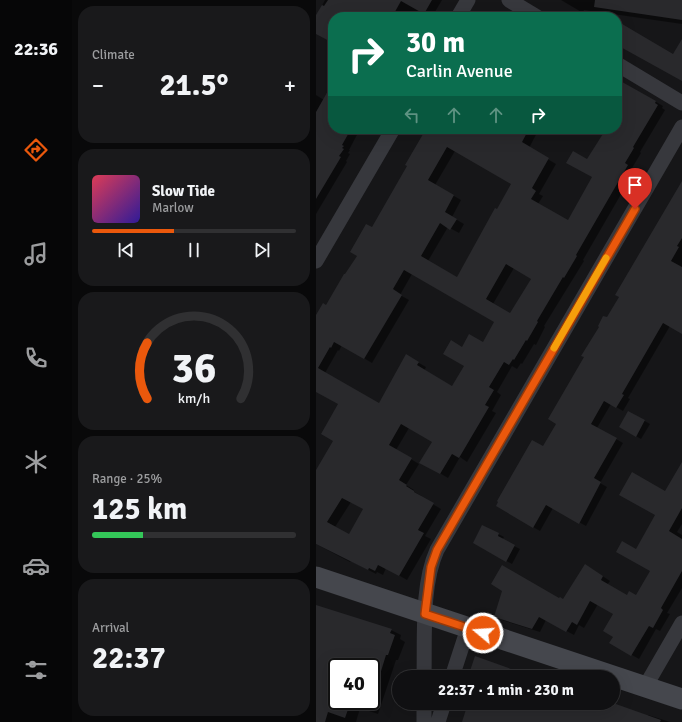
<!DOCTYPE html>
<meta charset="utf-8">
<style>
:root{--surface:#101012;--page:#19191b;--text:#f1f3f6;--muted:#9c9d9f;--line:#303032;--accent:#ea580c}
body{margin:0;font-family:Signika,sans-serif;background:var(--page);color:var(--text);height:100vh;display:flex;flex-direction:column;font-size:15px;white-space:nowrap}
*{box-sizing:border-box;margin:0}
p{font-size:13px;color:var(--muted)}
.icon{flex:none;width:22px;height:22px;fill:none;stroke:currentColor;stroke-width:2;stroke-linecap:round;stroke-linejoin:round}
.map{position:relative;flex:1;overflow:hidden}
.details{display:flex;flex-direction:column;gap:6px;padding:6px;background:#09090a;width:244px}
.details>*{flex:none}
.hud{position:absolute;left:12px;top:12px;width:294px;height:122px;border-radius:16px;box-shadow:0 4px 16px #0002,0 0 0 1px var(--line);background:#0b6e4f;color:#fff;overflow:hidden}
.speed{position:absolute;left:12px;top:658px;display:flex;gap:8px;font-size:20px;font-weight:700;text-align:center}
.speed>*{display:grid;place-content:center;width:52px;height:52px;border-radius:50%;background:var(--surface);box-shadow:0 4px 16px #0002,0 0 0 1px var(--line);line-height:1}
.speed .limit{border:2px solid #111;border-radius:6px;background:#fff;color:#111}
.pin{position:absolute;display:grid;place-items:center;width:34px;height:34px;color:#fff;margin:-41px -17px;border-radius:50% 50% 50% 0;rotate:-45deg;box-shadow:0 0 4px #0007}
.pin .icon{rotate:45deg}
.me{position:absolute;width:44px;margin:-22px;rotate:288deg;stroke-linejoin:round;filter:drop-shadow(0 0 3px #0008)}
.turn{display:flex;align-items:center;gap:14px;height:84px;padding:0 12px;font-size:18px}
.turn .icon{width:52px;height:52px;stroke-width:2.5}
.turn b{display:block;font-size:28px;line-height:34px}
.lanes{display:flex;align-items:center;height:38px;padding:0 12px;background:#0003;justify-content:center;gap:20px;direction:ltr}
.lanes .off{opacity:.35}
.big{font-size:30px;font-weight:700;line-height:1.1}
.details .widget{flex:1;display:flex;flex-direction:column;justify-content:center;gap:6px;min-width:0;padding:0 14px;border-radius:16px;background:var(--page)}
.details .dial{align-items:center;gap:0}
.dial svg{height:104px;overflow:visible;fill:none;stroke:var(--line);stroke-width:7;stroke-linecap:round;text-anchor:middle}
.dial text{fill:var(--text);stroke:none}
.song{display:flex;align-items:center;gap:12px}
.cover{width:48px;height:48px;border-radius:6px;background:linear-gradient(135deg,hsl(350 70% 55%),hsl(250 70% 35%))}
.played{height:4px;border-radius:2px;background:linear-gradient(90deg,var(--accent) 40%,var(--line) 40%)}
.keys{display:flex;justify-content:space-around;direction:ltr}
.heat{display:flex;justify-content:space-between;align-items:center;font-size:22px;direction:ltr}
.charge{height:6px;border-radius:3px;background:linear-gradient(90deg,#34c759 25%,var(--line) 0)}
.trip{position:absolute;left:76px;top:670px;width:228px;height:40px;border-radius:20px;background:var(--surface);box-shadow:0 4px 16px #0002,0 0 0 1px var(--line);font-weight:700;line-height:40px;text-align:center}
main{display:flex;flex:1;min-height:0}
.dock{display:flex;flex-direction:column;width:72px;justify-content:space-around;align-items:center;background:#060607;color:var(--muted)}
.dock .icon{width:28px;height:28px}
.dock .current{color:var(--accent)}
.dock b{font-size:18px;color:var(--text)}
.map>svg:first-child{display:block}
</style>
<main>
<nav class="dock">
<b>22:36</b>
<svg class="icon current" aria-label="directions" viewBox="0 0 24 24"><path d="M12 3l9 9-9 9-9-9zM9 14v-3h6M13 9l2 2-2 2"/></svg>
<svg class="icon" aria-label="music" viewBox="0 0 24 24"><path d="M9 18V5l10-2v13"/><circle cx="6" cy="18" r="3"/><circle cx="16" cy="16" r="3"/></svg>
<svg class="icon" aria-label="phone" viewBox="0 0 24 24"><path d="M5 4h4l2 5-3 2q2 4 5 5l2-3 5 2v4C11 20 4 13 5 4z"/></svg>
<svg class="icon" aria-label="climate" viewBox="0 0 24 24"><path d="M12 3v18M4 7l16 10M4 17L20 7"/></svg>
<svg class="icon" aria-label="car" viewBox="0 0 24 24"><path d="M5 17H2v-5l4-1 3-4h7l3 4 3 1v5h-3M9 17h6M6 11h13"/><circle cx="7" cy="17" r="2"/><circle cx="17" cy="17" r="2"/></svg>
<svg class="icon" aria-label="filters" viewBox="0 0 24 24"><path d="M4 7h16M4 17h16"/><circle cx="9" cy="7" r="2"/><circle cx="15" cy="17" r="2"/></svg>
</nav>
<section class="details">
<div class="widget"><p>Climate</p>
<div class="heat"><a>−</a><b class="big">21.5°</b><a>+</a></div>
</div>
<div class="widget">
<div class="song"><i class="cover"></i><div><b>Slow Tide</b><p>Marlow</p></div></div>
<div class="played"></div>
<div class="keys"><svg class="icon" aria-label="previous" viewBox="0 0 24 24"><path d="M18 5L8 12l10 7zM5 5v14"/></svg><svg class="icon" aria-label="pause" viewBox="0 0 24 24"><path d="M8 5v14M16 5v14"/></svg><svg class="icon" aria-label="next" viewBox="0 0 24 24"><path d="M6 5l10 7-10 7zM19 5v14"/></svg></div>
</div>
<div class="widget dial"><svg viewBox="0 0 100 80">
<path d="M14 69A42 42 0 1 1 86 69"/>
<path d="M14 69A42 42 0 0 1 14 26" stroke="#ea580c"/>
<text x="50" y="56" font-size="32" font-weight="700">36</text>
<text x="50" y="72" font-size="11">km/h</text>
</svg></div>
<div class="widget"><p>Range · 25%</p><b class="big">125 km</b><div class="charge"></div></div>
<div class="widget"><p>Arrival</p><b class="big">22:37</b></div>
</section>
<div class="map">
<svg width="366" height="722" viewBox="0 0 366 722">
<rect width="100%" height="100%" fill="#161618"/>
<!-- shadow -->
<path fill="#0007" fill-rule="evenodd" d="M9,0h117l-10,17h-99v27l-2,-1 1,-1 -16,-9v-16z
M245,0h121v24l-83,-12 8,5h-13l3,-5 -13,-2 -1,3z
M301,79l46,27 -1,2 3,2 -25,42 1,1 -9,15 3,2 -52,90 1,1 -40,65 1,1 -9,18 -2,-1 -12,20 -1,-1 -4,6 -5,-3 -15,26 4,3 -9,16 4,2 -29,49 -7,-5 -12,21 -27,-16 12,-20 -24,-14 -13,22 23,14 -13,21 8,5 -1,1 8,5v1l20,12 -16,27 6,3 -24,41 -21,-12 -3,7 -6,-3 -1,2 -19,-10 -6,-3 -1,1 -34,-18v-72l19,-31 4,-37 -23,-13v-75l10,-10 32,-51 14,-27 36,-62 17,-33 -2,-1 2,-3h114l-10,19 27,16 -17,30 4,2 -5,8 30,17 25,-44 -6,-17 20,-31h10zM139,151l58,33 -55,94 -30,-17 20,-34 11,6 5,-9 -12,-7 9,-17 -26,-15zM198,268l18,10 -22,36 -17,-10zM96,274l83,48 -12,22 -21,4 4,17 -13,22 -29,-16 2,-4 -19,-11 -28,48 -54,-31 13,-23 1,1 3,-6 30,18 37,-63 -9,-5zM35,502l13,7 -15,26 -14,-8z
M17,84v45h27l-11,21h1l-2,3 2,1 -4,7 1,1 -31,52v-119l8,5z
M366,182v151l-12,-7 -42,72 2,1 -7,12 -12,-7 -14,24 26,15 -23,40 7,4 -21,39 -33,-18 -13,23 -43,-25 47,-58 13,-25 51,-105z
M313,412l21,12 -9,15 -21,-12z
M366,464v60l-5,8 5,3v53l-15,25 3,1 -10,17 -4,-2 -17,30 -28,-16 3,-7v-22l-16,-10 -14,24 -5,-3 -5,10 -28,-15 -6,12 -38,-12 -7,-4 65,-16h3l29,-31 18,12 -3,4 20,12 10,-1 14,-26 -14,-19 19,-36 9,-22z
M167,526l21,11 -2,3 18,9 -8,15 -38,-21z
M0,606l75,24 10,5 -1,4 5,3 -7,18h-2l-18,54 -18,-6 -4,14h-40zM21,667h34v34h-34z
M147,703h146l39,14v-2l22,7h-207l5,-13 -6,-3z"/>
<!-- building -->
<path fill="#29292c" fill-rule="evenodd" d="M12,0h104l-8,14 -23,-13 -9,16h-59v26l-17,-9v-19l6,-10 2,1z
M279,0h87v20l-88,-13z
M301,21l56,33 9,-15v42l-65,-36z
M301,79l39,22 -1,2 3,2 -25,42 1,1 -9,15 3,2 -52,90 1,1 -13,22 -1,-1 -26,44 1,1 -11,19 -1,-1 -12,20 -1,-1 -4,6 -5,-3 -15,25 5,3 -9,15 4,2 -30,51 -7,-4 -12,20 -21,-11 13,-21 -31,-18 -12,21 23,13 -13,22 8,5 -1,1 8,5v1l20,11 -16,27 6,3 -25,43 -21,-11 -3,6 -6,-3 -1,2 -52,-26v-74l17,-29 -12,-7 17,-30 -22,-12v-77l7,-12 3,2 18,-31h1l12,-18 -7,-4 16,-28 6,3 35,-61 -2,-1 21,-36h103l-7,13 27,16 -17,30 4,3 -5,8 37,21 24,-43 -26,-14 7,-12 14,8 19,-30h11zM131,147l64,37 -14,25 -2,-1 -38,69 -36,-21 19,-33 10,7 7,-11 -12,-7 9,-17 -26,-15zM190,264l25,15 -21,34 -24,-14zM88,270l90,52 -11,20 -14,-8 -7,13 -11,-7 -8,14 21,12 -12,20 -35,-21 2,-3 -13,-8 -27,49 -61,-35 12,-21 1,1 3,-6 30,17 38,-64 -9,-6zM26,498l21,11 -14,25 -22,-12z
M17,82v47h18l-9,16 2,1 -2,2 2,1 -5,7 2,1 -25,42v-87z
M366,181v57l-5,8 2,1 -8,14 11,6v67l-19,-11 -41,71 2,1 -8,13 -12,-7 -13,23 26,14 -23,40 7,4 -22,42 -33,-19 -13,23 -37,-22 2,-4 -1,-1 35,-61 11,6 13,-22 -8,-5 36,-62 -3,-1 18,-29 -1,-1 5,-10 4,1 12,-20 -4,-2z
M312,411l17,9 -9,17 -17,-10z
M366,462v46l-13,23 13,8v32l-21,37 2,2 -10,18 -4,-2 -18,30 -22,-13 4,-6 -10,-6 10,-17 -23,-13 -13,24 -5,-3 -6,10 -27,-15 -7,12 -38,-12 8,-26 -11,-7 11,-19 57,33 1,-1 3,2 22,-35 18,12 -2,4 26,15 2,-4 7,4 14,-24 -34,-19 6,-11 14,8 19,-34 -36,-20 13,-23 33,19z
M166,525l17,8 -1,3 17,9 -9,17 -33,-19z
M0,605l76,24 -2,4 5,2 -7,20h-2l-12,39 -3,-1v-26h-34v15l-4,12 3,1 -2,6h17l-6,17 -17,-6 -3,10h-9z
M159,656l50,18v3h-57z
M152,703h145l48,17 -1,2h-198z"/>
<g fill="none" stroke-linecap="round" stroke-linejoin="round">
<!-- street -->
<path stroke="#37383d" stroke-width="15" d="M193,0l28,17
M142,17l10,-17
M301,64l65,39
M0,261l77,-132
M108,677c1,-38 -3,-92 13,-127l245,-423
M136,677l16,-49
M329,687l37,-64
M108,722v-19
M122,722l6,-19"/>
<!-- secondary -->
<path stroke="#45474d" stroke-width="21" d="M0,577l366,122"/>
</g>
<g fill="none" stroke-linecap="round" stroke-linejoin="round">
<defs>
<path id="route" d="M167,633l-58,-19 6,-47 6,-17 198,-341"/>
</defs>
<!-- route casing -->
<use href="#route" stroke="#983908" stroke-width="10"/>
<!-- route -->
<use href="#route" stroke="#ea580c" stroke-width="7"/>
<!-- slow -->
<path stroke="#f59e0b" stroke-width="7" d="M238,348l52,-90"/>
</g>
</svg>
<div class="speed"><div class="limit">40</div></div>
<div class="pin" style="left:319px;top:209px;background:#d93025"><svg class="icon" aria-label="arrive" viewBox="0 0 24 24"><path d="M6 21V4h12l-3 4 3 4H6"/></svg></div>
<svg class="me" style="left:167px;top:633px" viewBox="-20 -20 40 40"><circle r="17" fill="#ea580c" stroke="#fff" stroke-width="3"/><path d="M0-11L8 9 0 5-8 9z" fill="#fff"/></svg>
<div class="trip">22:37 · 1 min · 230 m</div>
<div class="hud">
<div class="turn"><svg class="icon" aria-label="right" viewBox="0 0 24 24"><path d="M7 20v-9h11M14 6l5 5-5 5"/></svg><div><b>30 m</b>Carlin Avenue</div></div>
<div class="lanes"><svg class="icon off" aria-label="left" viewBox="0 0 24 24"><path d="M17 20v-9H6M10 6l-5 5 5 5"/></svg><svg class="icon off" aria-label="ahead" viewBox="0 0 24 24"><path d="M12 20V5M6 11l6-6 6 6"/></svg><svg class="icon off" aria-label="ahead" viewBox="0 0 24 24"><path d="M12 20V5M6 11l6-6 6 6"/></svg><svg class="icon" aria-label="right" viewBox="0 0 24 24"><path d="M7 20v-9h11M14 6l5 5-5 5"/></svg></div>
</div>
</div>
</main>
